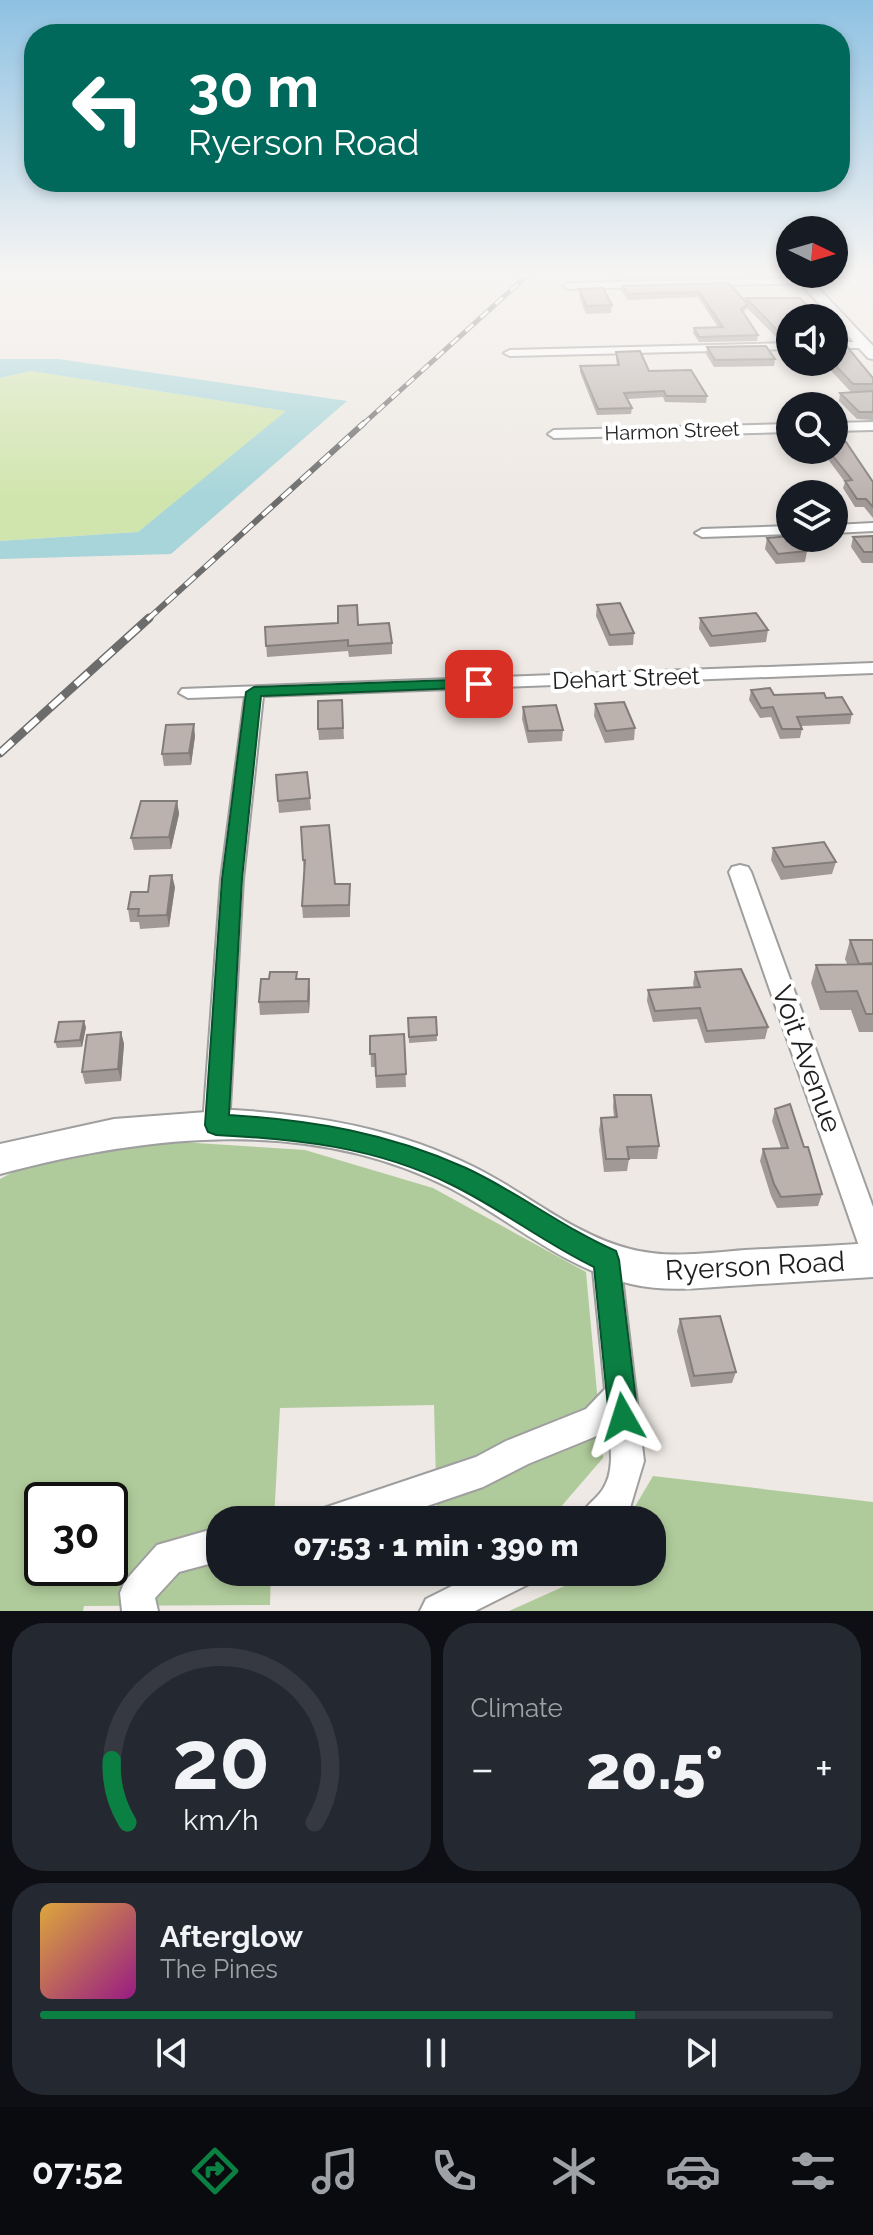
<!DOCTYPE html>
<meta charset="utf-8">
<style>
:root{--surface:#171b24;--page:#242831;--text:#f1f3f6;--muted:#9ea1a6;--line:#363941;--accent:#0b8043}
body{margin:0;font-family:Raleway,sans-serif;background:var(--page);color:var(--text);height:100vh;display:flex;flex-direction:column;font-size:30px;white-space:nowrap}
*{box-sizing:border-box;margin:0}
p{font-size:26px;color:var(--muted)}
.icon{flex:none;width:44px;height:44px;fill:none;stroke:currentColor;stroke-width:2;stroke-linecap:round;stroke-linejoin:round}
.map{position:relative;height:1611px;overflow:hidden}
.sheet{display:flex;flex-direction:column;gap:12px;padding:12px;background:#0d0f14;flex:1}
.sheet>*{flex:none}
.hud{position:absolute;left:24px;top:24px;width:826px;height:168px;border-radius:32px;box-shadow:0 4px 12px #0003;background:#00695c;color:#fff;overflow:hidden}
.needle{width:52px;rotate:95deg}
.tools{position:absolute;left:776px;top:216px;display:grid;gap:16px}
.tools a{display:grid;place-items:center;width:72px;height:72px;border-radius:50%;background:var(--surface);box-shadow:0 4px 12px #0003;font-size:40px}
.speed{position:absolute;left:24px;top:1482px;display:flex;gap:16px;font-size:40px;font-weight:700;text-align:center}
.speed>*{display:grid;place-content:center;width:104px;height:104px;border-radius:50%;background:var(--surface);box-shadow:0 4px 12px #0003;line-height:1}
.speed .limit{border:4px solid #111;border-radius:12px;background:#fff;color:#111}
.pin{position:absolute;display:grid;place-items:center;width:68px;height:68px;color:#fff;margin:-34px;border-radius:16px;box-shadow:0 4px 12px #0006}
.me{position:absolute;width:88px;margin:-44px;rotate:354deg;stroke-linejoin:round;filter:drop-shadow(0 0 6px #0008)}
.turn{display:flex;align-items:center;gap:28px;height:168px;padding:0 32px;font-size:36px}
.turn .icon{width:104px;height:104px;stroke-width:2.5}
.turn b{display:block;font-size:56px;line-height:68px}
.big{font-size:60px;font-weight:800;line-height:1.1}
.sheet .widget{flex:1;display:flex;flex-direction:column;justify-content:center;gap:12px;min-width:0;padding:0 28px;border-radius:32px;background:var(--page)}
.sheet .dial{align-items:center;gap:0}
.dial svg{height:208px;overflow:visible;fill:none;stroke:var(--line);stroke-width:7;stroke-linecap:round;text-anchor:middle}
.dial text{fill:var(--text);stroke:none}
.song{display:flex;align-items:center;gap:24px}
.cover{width:96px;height:96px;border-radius:12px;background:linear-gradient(135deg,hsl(40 70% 55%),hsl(310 70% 35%))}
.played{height:8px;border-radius:4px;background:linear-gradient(90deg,var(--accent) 75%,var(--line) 75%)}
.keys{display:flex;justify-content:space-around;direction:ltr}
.heat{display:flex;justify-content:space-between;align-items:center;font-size:44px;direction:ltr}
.sheet .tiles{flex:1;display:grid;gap:12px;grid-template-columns:1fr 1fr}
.widget:last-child{grid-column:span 2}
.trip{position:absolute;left:206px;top:1506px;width:460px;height:80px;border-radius:32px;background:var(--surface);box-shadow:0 4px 12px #0003;font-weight:800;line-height:80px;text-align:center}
.dock{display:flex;height:128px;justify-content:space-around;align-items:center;background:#090b0e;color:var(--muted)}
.dock .icon{width:56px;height:56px}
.dock .on{color:var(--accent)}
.dock b{font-size:36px;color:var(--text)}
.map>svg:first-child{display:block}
</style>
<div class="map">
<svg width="873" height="1611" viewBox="0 0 873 1611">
<rect width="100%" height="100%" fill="#eee9e4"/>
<!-- grass -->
<path fill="#d0e5ad" d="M31,371l256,40 -149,121 -138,9v-163z"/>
<!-- forest -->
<path fill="#b0cb9b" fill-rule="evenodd" d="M164,1141l141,9 128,38 153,84 17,186 -50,58 -7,4h-109l-3,-115 -154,3 -6,112h-54v52h51l-1,33 -186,1 -1,5h-83v-432l19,-10zM42,1500h68v68h-68z
M653,1476l220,26v109h-364l87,-39h56v-52h-25z"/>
<!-- water -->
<path fill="#a7d5d9" d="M0,359h58l289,42 -176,153 -171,5v-18l138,-9 148,-121 -255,-40 -31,7z"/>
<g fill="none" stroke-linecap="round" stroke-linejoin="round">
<!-- stream -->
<path stroke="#a7d5d9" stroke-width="3" d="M843,272l30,8"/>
<defs>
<path id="minor" d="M805,278l4,1v4l-241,6 -5,-3 5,-3z
M834,342h30l6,3 -6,3h-30z
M790,343v6l-280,7 -6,-3 6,-3z
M873,422v8l-39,1v-8z
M790,424v8l-236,6 -6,-4 6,-4z
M873,523v8l-39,2v-8z
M790,526v8l-88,3 -7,-4 7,-4z
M873,663v10l-610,23 -20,183 -14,246 -4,8 -9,3 -9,-3 -4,-8 18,-246 24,-183 -57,2 -9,-5 3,-4z
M740,865l8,2 3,5 122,335v52l-10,-4 -4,-9 -130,-374 3,-5z
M606,1247l10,4 4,9 24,201 -15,50 -10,9h-41c6,-14 17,-19 25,-31 11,-17 8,-39 6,-58l-81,33 -45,23 -97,33h-67l5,-12 152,-51 30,-16 80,-32 19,-20 -13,-129 4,-9z
M220,1527v34l-41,11 -24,26 3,13h-36l-2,-18 5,-12 32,-36z
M480,1572h54l-5,12 -54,27h-55l6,-12z"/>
<path id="tertiary" d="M792,274h13l68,72v13l-5,-1z
M233,1110c84,5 165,19 241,57 53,26 98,67 156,82 37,10 77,4 115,1 43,-2 85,-4 128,-7v34c-42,3 -85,5 -127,8 -38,2 -78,8 -115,-1 -69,-17 -120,-64 -181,-96 -141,-72 -303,-53 -450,-14v-30l114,-25z"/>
</defs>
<!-- minor casing -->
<use href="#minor" stroke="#9f9f9f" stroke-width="4"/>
<!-- tertiary casing -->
<use href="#tertiary" stroke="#9f9f9f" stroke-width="4"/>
<!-- minor -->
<use href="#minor" fill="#fff" fill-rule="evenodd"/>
<!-- tertiary -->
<use href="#tertiary" fill="#fff" fill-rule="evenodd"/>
<defs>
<path id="rail-far2" d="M362,425l169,-153"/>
<path id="rail-far1" d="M147,620l217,-197"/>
<path id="rail" d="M0,753l149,-135"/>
</defs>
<!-- rail-far2 casing -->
<use href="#rail-far2" stroke="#6c6c6c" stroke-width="5"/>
<!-- rail-far1 casing -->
<use href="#rail-far1" stroke="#6c6c6c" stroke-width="6"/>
<!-- rail casing -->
<use href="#rail" stroke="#6c6c6c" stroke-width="9"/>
<!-- rail-far2 -->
<use href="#rail-far2" stroke="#fff" stroke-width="3" stroke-dasharray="10" stroke-linecap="butt"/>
<!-- rail-far1 -->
<use href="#rail-far1" stroke="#fff" stroke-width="4" stroke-dasharray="13" stroke-linecap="butt"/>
<!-- rail -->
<use href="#rail" stroke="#fff" stroke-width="6" stroke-dasharray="17" stroke-linecap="butt"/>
</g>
<!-- wall -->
<path fill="#a19996" d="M607,272h110l-1,5 -104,2z
M728,283l17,19 1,-4 44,20v23l-11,-1 -32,-32 -4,4 15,23 -1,6 -58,1 -6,-9 1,-5 24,-1 -20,-30 -70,3 -7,-9 1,-5z
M579,289l33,16 -1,8 -25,1 -7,-18z
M707,347l68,12 -1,7 -60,1 -8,-13z
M616,352l33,19 58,25 -1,7 -41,-1 -2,-5 -36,2 5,9 -1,6 -34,1 -17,-43v-6l37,-1 -1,-7z
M800,362h34l39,16v42l-16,-1 -18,-18 1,-8 11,-1 -28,-30z
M821,450h13l39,32v36l-9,-11h-9l-12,-19 2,-6z
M873,536v27h-11l-11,-16 2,-10z
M767,538l40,13 -2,11 -29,2 -11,-15z
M597,605l37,28 -1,12 -24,1 -13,-30z
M700,618l68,12 -2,12 -56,5 -11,-18z
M358,625l34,18v11l-43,3 -1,-6 -81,6 -2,-30z
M751,690l23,5 52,3 26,16 -2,10 -49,2 1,3 -2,9 -20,1 -9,-22 -11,1 -11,-18z
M342,700l2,39 -25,1 -1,-11z
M595,704l40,24 -1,12 -29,3 -11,-27z
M523,707l40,23 -1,11 -34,2 -6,-24z
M195,736l-4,29 -27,1 -2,-12z
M307,772l4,38 -32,3 -3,-38z
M177,801l2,13 -8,35 -37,1 -3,-12z
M329,825l6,59h15v33l-47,1 -1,-12 2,-33 -1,-13z
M773,848l63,14 -4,12 -51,6 -10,-20z
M175,887l-6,40 -29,2 -1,-7h-9l-2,-13 20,-17z
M850,940h23v92h-14l-8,-22h-31l-9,-27 5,-18 31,-1 -2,-5z
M695,972l73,55 -3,12 -60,4 -8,-24 -44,3 -6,-21 1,-11 46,-3 -1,-3z
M298,979h11l1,13 -1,21 -49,2 -1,-13z
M436,1017l1,24 -28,2 -1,-25z
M86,1027l-4,20 -25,1 -2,-6z
M121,1032l3,12 -3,37 -36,3 -3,-12z
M404,1034l2,53 -30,1 -1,-21h-4l-1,-31z
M614,1095l45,51 -2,13h-28l-2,12 -23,1 -5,-42 2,-12 13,-1 -1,-10z
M775,1109l29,38 18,47 -4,12 -41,2 -6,-12 -11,-35 3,-12 18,-1 -9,-27z
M680,1319l56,53 -4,11 -41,4 -14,-56z"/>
<!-- shaded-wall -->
<path fill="#837d7a" d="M194,724l1,12 -4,29 -2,-12z
M177,801l2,13 -8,35 -2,-12z
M172,875l3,12 -6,40 -2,-12z
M309,979l1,13 -1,21 -1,-12z
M84,1021l2,6 -4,20 -2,-7z
M121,1032l3,12 -3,37 -3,-12z"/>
<!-- building -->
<path fill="#bbb2ae" stroke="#837d7a" stroke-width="2" d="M728,283l20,21 -7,5 17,26 -59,2 -5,-9 29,-1 -24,-35 -70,2 -7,-8z
M603,288l9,17 -25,1 -8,-17z
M746,298h54l20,20h-30v15h-10z
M834,342l10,1 29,35v6h-20l-21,-22h2z
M766,346l9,13 -60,1 -8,-13z
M640,351l9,20 42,-1 16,26h-41l-2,-5 -40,2 8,15 -34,1 -18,-43 39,-1 -3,-13z
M873,391v21h-14l-19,-19z
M834,442h12l27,40v25l-7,-8h-9l-12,-18 7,-1 -24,-30h6z
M790,536v2h6l11,13 -29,3 -11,-16z
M873,536v16h-9l-11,-15z
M620,603l14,30 -24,2 -13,-30z
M357,605l1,20 31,-2 3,20 -44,3v-6l-82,6 -1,-19 73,-4v-17z
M756,613l12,17 -56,6 -12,-18z
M770,688l4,7 50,-2 2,5 16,-1 10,17 -55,3 5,12h-20l-9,-22 -12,1 -10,-18z
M342,700l1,28 -25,1v-28z
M624,702l11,26 -29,3 -11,-27z
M556,705l7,25 -35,1 -5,-24z
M194,724l-5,29 -27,1 4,-29z
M307,772l3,26 -32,3 -2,-26z
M141,801h36l-8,36 -38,1z
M329,825l6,59h15l-1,21 -47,1 3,-46h-2l-2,-33z
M824,842l12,20 -52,5 -11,-19z
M172,875l-5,40 -29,1 1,-7h-11l3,-17h17l2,-16z
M850,940h23v23l-14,1z
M873,964v50h-7l-9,-23 -31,1 -10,-27z
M741,969l27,58 -61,4 -7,-23 -45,3 -7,-21 52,-3 -5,-15z
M270,972h27l-1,7h13l-1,22 -49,1 2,-23h8z
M436,1017l1,18 -28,2 -1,-19z
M84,1021l-4,19 -25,2 4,-20z
M121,1032l-3,37 -36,3 5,-37z
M404,1034l2,40 -30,2 -1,-22h-5v-18z
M614,1095h37l8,51 -32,1 2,12h-23l-5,-41 16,-1z
M790,1104l14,43h4l14,47 -41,3 -7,-13 -11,-35 25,-1 -13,-39z
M720,1316l16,56 -42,4 -14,-57z"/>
<!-- sky -->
<linearGradient id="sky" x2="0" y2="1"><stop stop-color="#8ec1e2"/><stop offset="0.55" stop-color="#f7f5f3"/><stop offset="1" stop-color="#f7f5f3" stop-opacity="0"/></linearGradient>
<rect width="873" height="498" fill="url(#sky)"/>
<!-- route -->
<path fill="#0b8043" stroke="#07532c" stroke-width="2" d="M479,679l8,5 -2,3 -224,9 -19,183 -13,236c83,5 160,18 237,53 52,24 97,60 150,83l3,9 19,157 -4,10 -11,4 -10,-4 -4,-10 -15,-150c-50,-24 -94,-59 -144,-83 -75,-37 -152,-45 -234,-49l-8,-3 -3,-7 17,-246 24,-187 8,-5z"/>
<g text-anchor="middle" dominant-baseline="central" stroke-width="8" stroke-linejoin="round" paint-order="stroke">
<!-- far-street labels -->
<g font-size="20" fill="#1e1e1e" stroke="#fff">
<text transform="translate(672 431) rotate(-2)">Harmon Street</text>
</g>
<!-- street labels -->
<g font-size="24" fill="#1e1e1e" stroke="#fff">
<text transform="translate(626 678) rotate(-2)">Dehart Street</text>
</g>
<!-- near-street labels -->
<g font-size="28" fill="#1e1e1e" stroke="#fff">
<text transform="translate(807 1059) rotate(70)">Voit Avenue</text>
<text transform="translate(755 1266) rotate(-3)">Ryerson Road</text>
</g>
</g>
</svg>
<div class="tools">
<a><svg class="needle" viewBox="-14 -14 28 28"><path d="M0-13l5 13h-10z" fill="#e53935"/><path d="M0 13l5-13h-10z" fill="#9ea1a6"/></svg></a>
<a><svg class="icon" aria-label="sound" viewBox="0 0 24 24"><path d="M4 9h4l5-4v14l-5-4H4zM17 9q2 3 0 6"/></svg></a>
<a><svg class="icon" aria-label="search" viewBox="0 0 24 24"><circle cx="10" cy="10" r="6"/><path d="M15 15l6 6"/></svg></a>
<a><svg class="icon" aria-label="layers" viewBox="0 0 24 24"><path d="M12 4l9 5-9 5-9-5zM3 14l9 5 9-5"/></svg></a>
</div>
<div class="speed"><div class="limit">30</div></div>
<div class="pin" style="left:479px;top:684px;background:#d93025"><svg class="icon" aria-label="arrive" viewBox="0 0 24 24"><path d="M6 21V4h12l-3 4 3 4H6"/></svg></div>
<svg class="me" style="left:623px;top:1417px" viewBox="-20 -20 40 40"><path d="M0-17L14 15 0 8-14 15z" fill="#0b8043" stroke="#fff" stroke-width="4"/></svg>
<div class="trip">07:53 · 1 min · 390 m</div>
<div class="hud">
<div class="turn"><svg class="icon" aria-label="left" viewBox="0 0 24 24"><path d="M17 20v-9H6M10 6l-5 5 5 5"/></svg><div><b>30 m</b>Ryerson Road</div></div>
</div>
</div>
<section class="sheet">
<div class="tiles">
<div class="widget dial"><svg viewBox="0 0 100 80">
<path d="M14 69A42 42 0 1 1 86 69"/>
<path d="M14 69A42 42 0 0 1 8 45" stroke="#0b8043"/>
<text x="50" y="56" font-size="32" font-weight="700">20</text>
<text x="50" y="72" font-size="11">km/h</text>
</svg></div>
<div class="widget"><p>Climate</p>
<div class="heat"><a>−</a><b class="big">20.5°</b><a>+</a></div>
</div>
<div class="widget">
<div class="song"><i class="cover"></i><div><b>Afterglow</b><p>The Pines</p></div></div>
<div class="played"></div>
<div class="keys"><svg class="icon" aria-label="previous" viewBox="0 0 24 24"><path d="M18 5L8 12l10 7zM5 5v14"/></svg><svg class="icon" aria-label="pause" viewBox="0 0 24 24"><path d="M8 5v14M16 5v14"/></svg><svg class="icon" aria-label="next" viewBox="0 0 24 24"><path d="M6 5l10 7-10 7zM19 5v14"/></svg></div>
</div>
</div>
</section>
<nav class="dock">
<b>07:52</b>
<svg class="icon on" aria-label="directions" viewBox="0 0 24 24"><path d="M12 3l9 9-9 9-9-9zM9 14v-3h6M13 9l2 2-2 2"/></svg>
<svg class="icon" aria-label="music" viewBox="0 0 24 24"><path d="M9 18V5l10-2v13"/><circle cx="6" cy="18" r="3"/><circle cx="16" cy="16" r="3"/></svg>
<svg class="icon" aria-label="phone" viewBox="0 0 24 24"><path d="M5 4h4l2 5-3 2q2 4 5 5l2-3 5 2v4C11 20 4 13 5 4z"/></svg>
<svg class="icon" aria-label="climate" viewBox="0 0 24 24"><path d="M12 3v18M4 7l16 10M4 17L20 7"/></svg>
<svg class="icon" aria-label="car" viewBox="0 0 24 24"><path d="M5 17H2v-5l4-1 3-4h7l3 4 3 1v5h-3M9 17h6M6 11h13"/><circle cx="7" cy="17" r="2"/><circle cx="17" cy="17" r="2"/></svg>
<svg class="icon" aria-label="filters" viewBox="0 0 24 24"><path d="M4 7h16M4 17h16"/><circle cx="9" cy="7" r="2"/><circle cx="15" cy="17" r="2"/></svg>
</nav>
